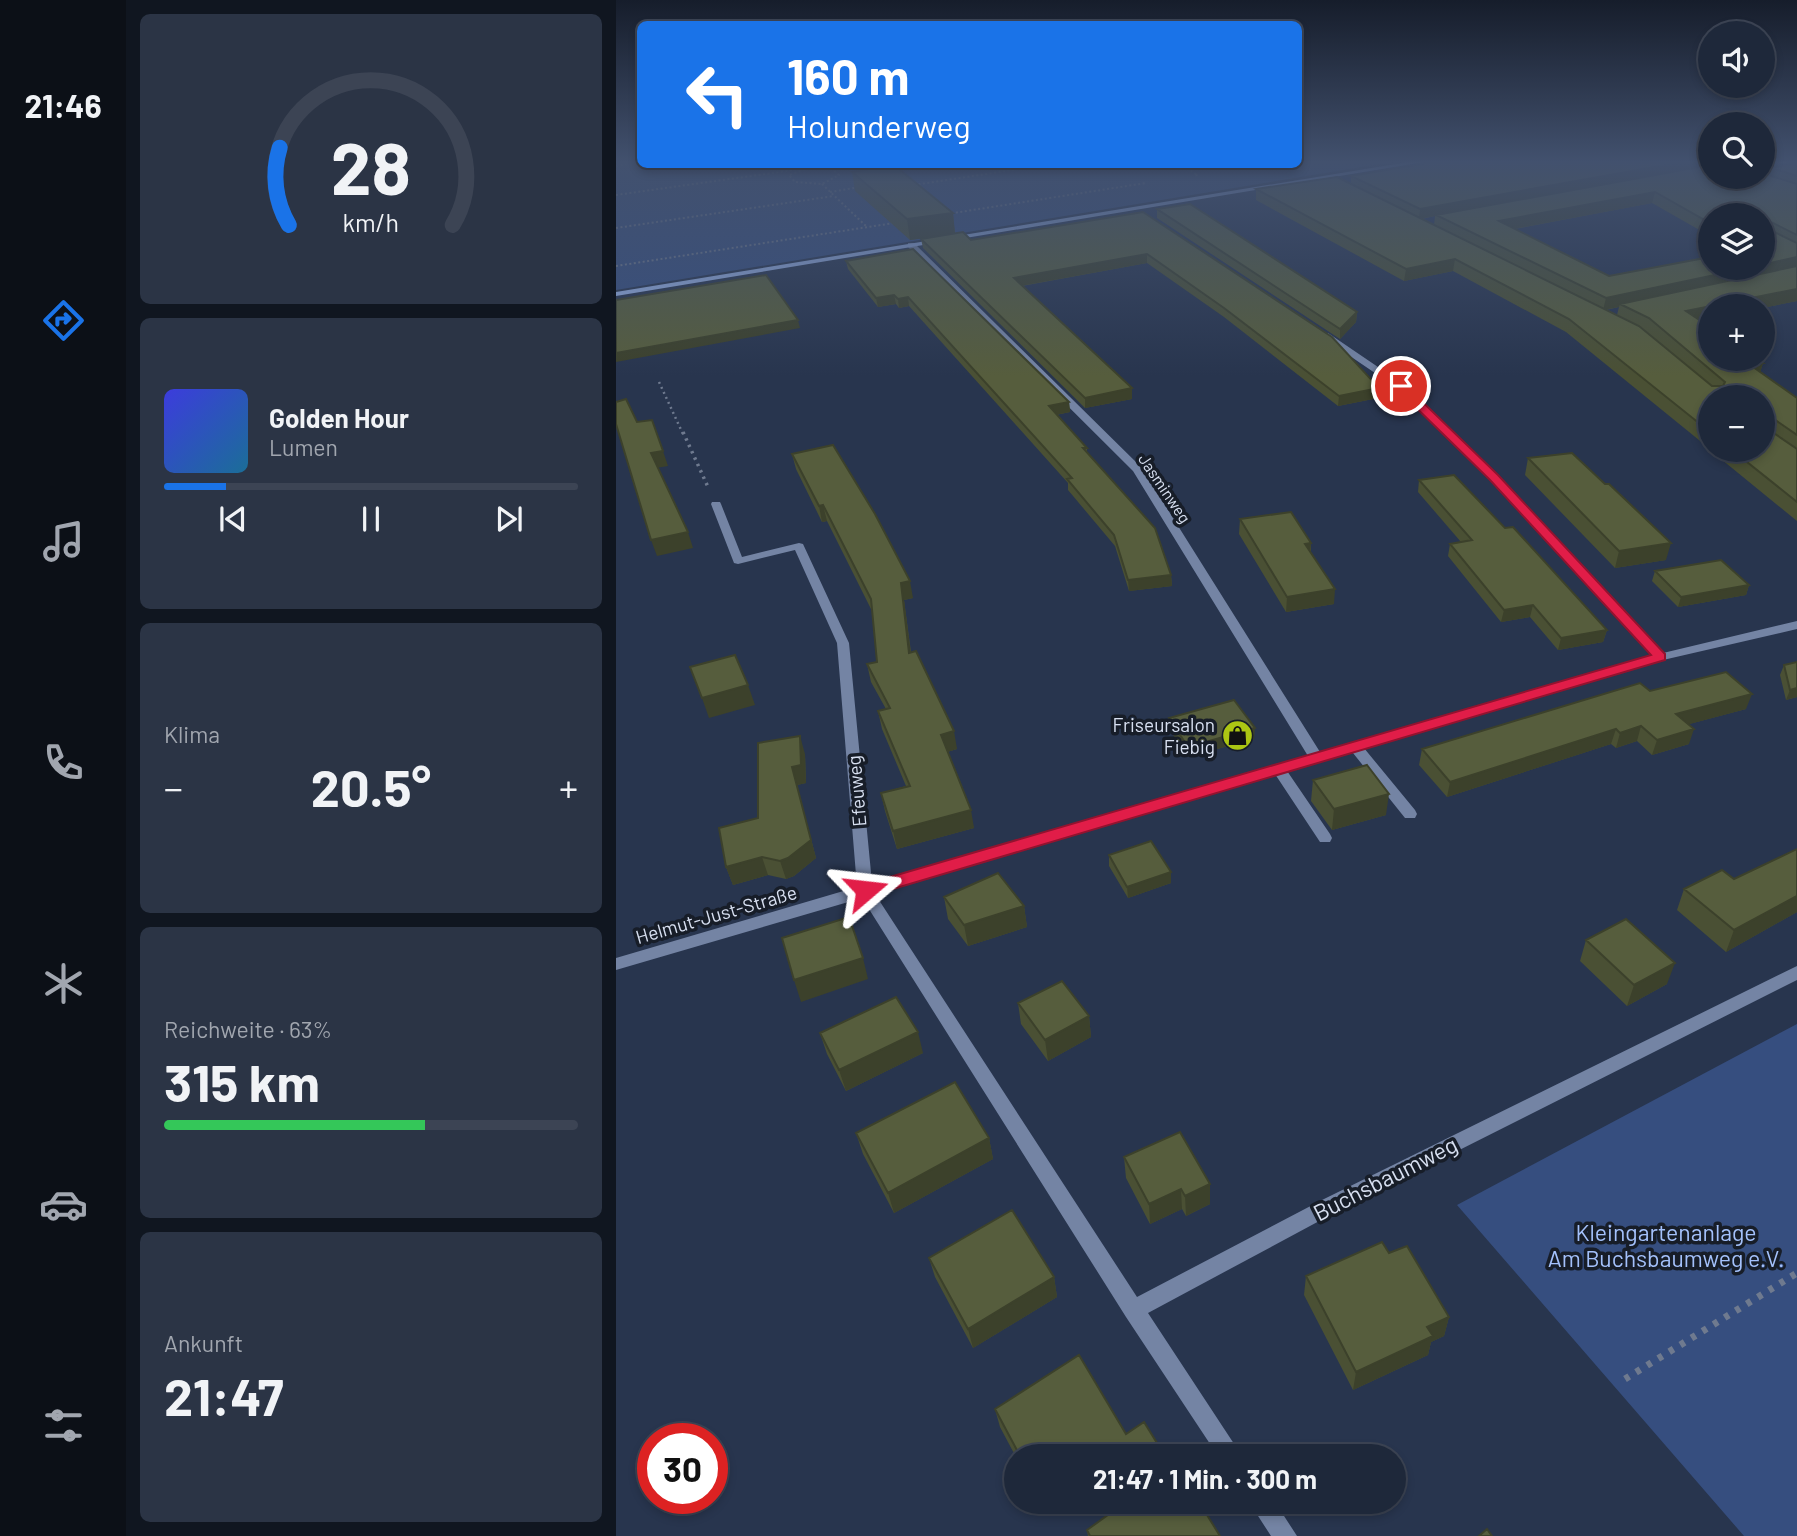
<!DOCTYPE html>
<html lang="de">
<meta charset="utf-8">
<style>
:root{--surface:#1e283a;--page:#2b3445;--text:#f1f3f6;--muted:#a1a6af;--line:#3c4454;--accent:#1a73e8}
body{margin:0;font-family:Barlow,sans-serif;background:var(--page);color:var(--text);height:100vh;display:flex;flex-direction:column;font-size:26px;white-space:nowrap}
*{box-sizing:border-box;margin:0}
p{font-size:23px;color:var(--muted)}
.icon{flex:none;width:38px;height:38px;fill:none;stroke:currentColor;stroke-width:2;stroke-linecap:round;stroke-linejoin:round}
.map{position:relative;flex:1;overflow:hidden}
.details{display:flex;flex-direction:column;gap:14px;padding:14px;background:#101620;width:490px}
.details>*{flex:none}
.banner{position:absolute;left:21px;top:21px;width:665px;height:147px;border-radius:10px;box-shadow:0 4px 10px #0003,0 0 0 2px var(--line);background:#1a73e8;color:#fff;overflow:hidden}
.fabs{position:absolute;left:1082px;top:21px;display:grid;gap:14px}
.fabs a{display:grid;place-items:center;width:77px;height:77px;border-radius:50%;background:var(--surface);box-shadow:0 4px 10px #0003,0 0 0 2px var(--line);font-size:35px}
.speed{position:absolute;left:21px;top:1423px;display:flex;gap:14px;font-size:35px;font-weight:700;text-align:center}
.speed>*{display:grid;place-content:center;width:91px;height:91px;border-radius:50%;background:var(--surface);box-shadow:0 4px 10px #0003,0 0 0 2px var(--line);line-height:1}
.speed .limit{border:10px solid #d22;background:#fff;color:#111}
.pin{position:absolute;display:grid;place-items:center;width:60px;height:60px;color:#fff;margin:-30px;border:4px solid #fff;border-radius:50%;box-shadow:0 2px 7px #0007}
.me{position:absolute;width:77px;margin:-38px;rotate:73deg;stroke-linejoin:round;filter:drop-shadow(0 0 5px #0008)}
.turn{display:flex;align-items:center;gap:24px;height:147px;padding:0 35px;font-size:32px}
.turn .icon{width:91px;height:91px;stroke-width:2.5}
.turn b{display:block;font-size:49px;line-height:60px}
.big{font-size:52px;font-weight:700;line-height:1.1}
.details .tile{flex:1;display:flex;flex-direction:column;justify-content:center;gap:10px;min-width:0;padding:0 24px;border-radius:10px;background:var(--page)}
.details .dial{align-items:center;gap:0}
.dial svg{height:182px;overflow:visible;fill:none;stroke:var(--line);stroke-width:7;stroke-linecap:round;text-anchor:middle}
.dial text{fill:var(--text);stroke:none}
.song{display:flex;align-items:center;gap:21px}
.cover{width:84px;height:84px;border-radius:10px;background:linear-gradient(135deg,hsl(240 70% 55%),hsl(200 70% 35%))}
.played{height:7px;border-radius:4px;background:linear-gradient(90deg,var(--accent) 15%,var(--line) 15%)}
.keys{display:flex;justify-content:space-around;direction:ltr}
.heat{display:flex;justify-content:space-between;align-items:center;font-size:38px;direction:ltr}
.charge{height:10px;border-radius:5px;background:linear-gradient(90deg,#34c759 63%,var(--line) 0)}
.trip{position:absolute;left:388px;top:1444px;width:402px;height:70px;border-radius:35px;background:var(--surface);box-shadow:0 4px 10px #0003,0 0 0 2px var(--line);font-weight:700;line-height:70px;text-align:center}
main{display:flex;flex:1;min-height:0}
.tab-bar{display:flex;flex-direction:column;width:126px;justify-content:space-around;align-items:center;background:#0c1017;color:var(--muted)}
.tab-bar .icon{width:49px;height:49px}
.tab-bar .selected{color:var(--accent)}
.tab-bar b{font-size:32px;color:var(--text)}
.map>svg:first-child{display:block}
</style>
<main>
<nav class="tab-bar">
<b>21:46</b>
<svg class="icon selected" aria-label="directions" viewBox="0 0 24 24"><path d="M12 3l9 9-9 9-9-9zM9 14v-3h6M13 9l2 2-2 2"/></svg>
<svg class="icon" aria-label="music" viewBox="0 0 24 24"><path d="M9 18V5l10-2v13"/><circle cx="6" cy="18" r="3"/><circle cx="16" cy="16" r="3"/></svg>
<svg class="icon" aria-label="phone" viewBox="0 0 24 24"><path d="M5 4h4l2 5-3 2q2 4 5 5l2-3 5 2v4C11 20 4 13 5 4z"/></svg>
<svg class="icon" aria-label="climate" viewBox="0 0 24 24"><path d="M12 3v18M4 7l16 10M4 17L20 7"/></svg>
<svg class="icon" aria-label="car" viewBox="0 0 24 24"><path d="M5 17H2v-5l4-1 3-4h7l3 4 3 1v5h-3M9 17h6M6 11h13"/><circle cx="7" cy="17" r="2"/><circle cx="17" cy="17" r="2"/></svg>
<svg class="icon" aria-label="filters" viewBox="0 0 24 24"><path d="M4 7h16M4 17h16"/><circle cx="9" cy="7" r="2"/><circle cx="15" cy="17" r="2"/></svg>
</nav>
<section class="details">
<div class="tile dial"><svg viewBox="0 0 100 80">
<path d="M14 69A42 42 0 1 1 86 69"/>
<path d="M14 69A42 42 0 0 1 10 35" stroke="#1a73e8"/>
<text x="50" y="56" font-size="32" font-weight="700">28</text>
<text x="50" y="72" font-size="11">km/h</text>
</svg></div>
<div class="tile">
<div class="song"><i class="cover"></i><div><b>Golden Hour</b><p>Lumen</p></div></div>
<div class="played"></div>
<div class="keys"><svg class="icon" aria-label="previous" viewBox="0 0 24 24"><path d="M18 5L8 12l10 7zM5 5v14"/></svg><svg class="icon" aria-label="pause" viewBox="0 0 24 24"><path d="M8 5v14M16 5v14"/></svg><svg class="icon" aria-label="next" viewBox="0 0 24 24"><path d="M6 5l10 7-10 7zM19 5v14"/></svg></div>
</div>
<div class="tile"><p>Klima</p>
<div class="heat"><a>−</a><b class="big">20.5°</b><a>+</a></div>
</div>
<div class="tile"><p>Reichweite · 63%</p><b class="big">315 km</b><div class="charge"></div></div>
<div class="tile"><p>Ankunft</p><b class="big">21:47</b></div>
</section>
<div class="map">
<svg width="1181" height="1536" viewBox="0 0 1181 1536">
<rect width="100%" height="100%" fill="#28354e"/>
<!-- green -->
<path fill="#364e7f" d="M0,161h24v3h658l1,-3h99l-782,129z
M1181,1024v512h-53l-287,-331z"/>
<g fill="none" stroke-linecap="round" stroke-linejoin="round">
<!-- path-far3 -->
<path stroke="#6f7a8f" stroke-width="2" stroke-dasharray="2 2.5" stroke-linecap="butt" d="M563,164l19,11 -5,1
M0,166l24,-4
M192,168l24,1 7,6 -17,9 -27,-2 -6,-7z
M206,184l45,43
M298,185l137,-21
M214,192l30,-5
M0,195l220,-31
M331,214l199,-31
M0,228l218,-32
M0,266l278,-43"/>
<!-- path-far2 -->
<path stroke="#6f7a8f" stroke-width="2.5" stroke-dasharray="2 3.5" stroke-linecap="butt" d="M43,382l24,52"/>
<!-- path-far1 -->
<path stroke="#6f7a8f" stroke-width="3.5" stroke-dasharray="2.5 4.5" stroke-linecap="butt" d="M67,432l25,55"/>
<!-- path -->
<path stroke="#6f7a8f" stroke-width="7" stroke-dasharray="5 8" stroke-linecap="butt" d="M1009,1379l172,-106"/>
<!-- lane -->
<path fill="#7484a4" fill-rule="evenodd" d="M1163,161h15l-32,7v-4z
M738,741l5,1 56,68 2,4 -2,4h-10l-56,-70 -2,-3z
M662,763l5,2 47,69 2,4 -2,4h-10l-49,-74z"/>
<!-- street -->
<path fill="#7484a4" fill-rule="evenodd" d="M292,243h6l227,224 179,285 332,-97 -162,-175 -93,-92 -75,-51v-4h6l75,51 95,92 165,177 134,-32v8l-134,31 -788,234 262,403 185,-97 475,-234v14l-461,232 -188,101 94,143h-24l-92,-139 -264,-419 -246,72v-12l241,-71 -20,-244 -42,-93 -57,14 -4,-1 -23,-59 1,-2h8l1,2 21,53 57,-14 4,1 46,99 23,240 436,-127 -175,-285 -225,-224z
M633,1502h26l22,34h-26z"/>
<!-- secondary -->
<path fill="#96b0e3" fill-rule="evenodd" d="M798,161h16l-814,135v-4z
M1086,161h8v4z"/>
</g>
<!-- wall -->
<path fill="#4a5034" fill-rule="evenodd" d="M823,161h258l-2,7 15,9 60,-2 2,-7 25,-5v138l-35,7v-2l-62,15 63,42 -3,9 37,26v123l-87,-71h52l-52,-53v52l-144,-117 -113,-61 -49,10 -148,-81v-11l95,-5v-8zM1036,203l58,33v-21h52v53l-153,8 -94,-47zM819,216l-1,9 -12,-6zM1003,307l-2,8 -11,-5z
M236,172l101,41 2,21 -45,6 -55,-49z
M541,209l200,103 -1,10 -16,17 -183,-121z
M527,212l235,186 -40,8 -114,-89 -77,-54 -125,23 110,102v11l-47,9 -162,-160 -2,-9 50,1z
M297,249l156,153 1,10 -14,3 31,33v5l84,122 1,11 -43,5 -14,-45 -47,-56v-7l-159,-177 -10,2 -3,-4 -18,3 -30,-38 -2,-8z
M176,454l121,144 -9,2 7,52 46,97 -10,3 27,76 -77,21 -12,-38 -4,-18 25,-7 -24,-57 -4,-18 8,-2 -15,-27 -4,-18 10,-2 -5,-51 -45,-90 -5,1 -26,-53z
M912,458l138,102 -51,8 -90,-93z
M803,480l86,48 102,102 -4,12 -45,8 -28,-33 -29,5 -53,-66 2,-12 11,-2 -43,-50z
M624,519l71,24v9l23,52 -48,8 -47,-78z
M1039,571l94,14 -3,10 -68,12 -26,-26z
M1181,662v35l-11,3 -6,-25 4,-10z
M1034,691l96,18 -57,15v20l-37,11 -15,-14 -21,7 -5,-4 -164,53 -28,-32 3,-16z
M553,718l85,21 -66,18 -19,-28z
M189,754l1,29 -9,2 19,73 -22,18 -8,3 -18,-4 -35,10 -7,-18 32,-49z
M697,780l73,35 -54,15 -21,-29z
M1181,849v63l-71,40 -49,-42 7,-21 50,-10z
M493,855l62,17v11l-43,15 -19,-32z
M328,897l80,9 3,21 -59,19 -20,-27z
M970,940l81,44 -40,22 -47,-45z
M402,1003l71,13 2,21 -43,24 -27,-37z
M204,1033l103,20 -77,38 -19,-37z
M240,1133l133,5 4,21 -99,54 -31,-59z
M508,1157l86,27v20l-24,12 -4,-7 -32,15 -24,-46z
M773,1253l60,64 -5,19 -13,6 -3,13 -75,35 -49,-95 2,-19z
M313,1258l125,19 3,20 -84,51 -38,-71z
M379,1409l131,25 39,22h-148v3l-17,-32z
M502,1502h81l21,34h-132l-1,-6 34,-24z"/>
<!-- shaded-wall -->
<path fill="#3c412b" d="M1072,161h9l-2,8 -259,46 -1,1 -16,3 1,-10z
M1039,192l-3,11 -155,29 2,-11z
M337,213l2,21 -45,6 -3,-21z
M531,254v9l-132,24 -1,-9z
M1181,257v11l-177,36 -1,3 -16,3 3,-12 142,-30h14v-3z
M839,259l-2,12 -49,10 2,-12z
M1181,289v12l-35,7v-2h-50z
M278,295l2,9 -18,3 -2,-9z
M292,297l1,9 -10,2 -1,-9z
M1094,307v11l-27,6 3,-13z
M741,312l-1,10 -16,17v-10z
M182,320l2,8 -184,34v-9z
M1147,363l-4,13 -10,-12z
M516,388v11l-47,9v-10z
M763,388l-1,10 -40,8 1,-10z
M453,402l1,10 -20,4 -1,-10z
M47,451l5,15 -12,2 -5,-15z
M207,505l4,16 -5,1 -3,-16z
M72,532l5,16 -36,8 -6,-16z
M695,543l-1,15 -5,-14z
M1055,543l-5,17 -51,8 4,-17z
M555,575l1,11 -43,5 -1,-11z
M294,581l3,17 -9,2 9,70 -4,-17 -8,-70z
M1133,585l-3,10 -68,12 3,-10z
M719,589l-1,15 -48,8 1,-15z
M917,605l-3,12 -29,5 3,-12z
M991,630l-4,12 -45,8 3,-12z
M132,685l7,20 -46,13 -7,-20z
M1181,688v9l-11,3 4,-10z
M1136,694l-6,15 -75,20 5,-15z
M1025,726l-4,15 -21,7 4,-15z
M639,728l-1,11 -66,18v-10z
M1000,729l-5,15 -164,53 3,-15z
M1078,729l-5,15 -37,11 5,-15z
M338,731l3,18 -13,4 -3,-18z
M184,736l5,18 1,29 -9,2 19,73 -22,18 -8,3 -6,-18 12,-94z
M773,794l-3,21 -54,15 2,-21z
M355,810l3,18 -77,21 -4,-18z
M146,857l6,18 -35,10 -7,-18z
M555,872v11l-43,15 -1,-11z
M1181,896v16l-71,40 8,-22z
M408,906l3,21 -59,19 -4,-21z
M247,958l5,21 -67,23 -7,-22z
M1059,963l-8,21 -40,22 7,-21z
M473,1016l2,21 -43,24 -3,-21z
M302,1032l5,21 -77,38 -7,-21z
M373,1138l4,21 -99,54 -6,-20z
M594,1184v20l-24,12 -1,-20z
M565,1189l1,20 -32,15 -1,-20z
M438,1277l3,20 -84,51 -5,-19z
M833,1317l-5,19 -13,6 -3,13 -75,35 3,-18 71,-45z
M426,1502h15l-13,9z"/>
<!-- building -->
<path fill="#565d3d" stroke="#3c412b" stroke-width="2" d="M823,161h249l-268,48 -69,-33z
M1181,163v13l-25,-8z
M278,165l59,48 -46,6 -55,-47z
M1094,165v12h52v-4l35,11v51l-34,-17 1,9 33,16v14l-35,8v-50h-52v8l-55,-31 -156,29 110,55 101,-19v11h38l-142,30 -170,-83z
M721,177l302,149 73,60h11l2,-4 -76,-64 -29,-14 177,-38v23l-111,22 24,16v32h47l6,4 -14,1 48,34v37l-29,-20h-4l1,12 32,22v53l-65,-52h30v-53h-52v35l-141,-113 -114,-60 -49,10 -150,-80z
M574,204l167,108 -17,17 -183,-120z
M527,212l189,125 47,51 -40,8 -115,-88 -77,-54 -133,24 118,110 -47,10 -164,-159 42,-7 8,8z
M297,249l156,153 -20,4 38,42h-4l72,80 16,47 -43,5 -14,-45 -47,-56 5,-1 -164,-181 -10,2 -4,-4 -18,3 -30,-37z
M150,275l32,45 -182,33v-53z
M10,399l11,23 15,-2 11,31 -12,2 37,79 -37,8 -35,-116v-22z
M217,445l42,69 35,67 -9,2 8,70 7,-2 38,80 -13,4 30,75 -78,21 -12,-38 29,-7 -32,-75 12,-3 -23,-44 10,-2 -6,-63 -48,-94 -4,1 -27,-52z
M956,453l33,31h4l62,59 -52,8 -91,-93z
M838,475l51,53 8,-1 94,103 -46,8 -28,-33 -29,5 -54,-66 22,-4 -53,-60z
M675,512l20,31 -6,1 30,45 -48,8 -47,-78z
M1105,560l28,25 -68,12 -26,-26z
M119,655l13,30 -46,13 -12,-31z
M1181,662v26l-7,2 -6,-25z
M1110,672l26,22 -76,20 18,15 -37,11 -16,-14 -21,7 -4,-4 -166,53 -28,-33 218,-66 10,8z
M618,700l21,28 -67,19 -19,-29z
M184,736l1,29 -9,2 19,73 -23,18 -8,3 -18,-4 -36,10 -7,-39 39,-10v-75z
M751,765l22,29 -55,15 -21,-29z
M535,841l20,31 -44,15 -18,-32z
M1181,849v47l-63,34 -50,-41 38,-19 12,9z
M382,873l26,33 -60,19 -20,-28z
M233,917l14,41 -69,22 -12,-42z
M1010,919l49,44 -41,22 -48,-45z
M446,981l27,35 -44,24 -27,-37z
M280,997l22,35 -79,38 -19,-37z
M339,1082l34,56 -101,55 -32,-60z
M564,1132l30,52 -25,12 -4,-7 -32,15 -25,-47z
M396,1210l42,67 -86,52 -39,-71z
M766,1242l7,11 18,-7 42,71 -22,10 6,9 -77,36 -50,-96z
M463,1355l47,79 18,-12 21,34h-64l-2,-4 -5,4h-74l-25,-47z
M510,1502h73l21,34h-130l-3,-6z
M871,1529l5,7h-13z"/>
<!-- sky -->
<linearGradient id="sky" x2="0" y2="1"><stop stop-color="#161d2b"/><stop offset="0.43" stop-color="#42516e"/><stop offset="1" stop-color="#42516e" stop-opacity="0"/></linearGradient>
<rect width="1181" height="376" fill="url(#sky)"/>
<!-- route -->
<path fill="#e11d48" stroke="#92132f" stroke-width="2" d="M781,384h7l94,91 167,179v6l-799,237 -7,-2 -2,-5 2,-5 7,-1 785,-229 -161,-175 -93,-91z"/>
<!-- icons -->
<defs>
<symbol id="shop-disc" viewBox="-11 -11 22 22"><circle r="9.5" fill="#acc613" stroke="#171d28"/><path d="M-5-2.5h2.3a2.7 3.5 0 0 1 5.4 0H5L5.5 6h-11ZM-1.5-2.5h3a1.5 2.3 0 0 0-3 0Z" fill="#111"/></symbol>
</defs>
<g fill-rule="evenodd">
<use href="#shop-disc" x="604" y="718" width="35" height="35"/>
</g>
<g text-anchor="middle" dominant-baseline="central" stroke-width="7" stroke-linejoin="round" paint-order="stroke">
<!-- far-street labels -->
<g font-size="16" fill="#d8e0f1" stroke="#171d28">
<text transform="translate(549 488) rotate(56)">Jasminweg</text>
</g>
<!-- poi labels -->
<g font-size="19" fill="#d8e0f1" stroke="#171d28" text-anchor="end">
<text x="599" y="724">Friseursalon<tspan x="599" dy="22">Fiebig</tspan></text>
</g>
<!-- street labels -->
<g font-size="19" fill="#d8e0f1" stroke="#171d28">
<text transform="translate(240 791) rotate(-95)">Efeuweg</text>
<text transform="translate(100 914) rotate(-16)">Helmut-Just-Straße</text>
</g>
<!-- near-street labels -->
<g font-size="23" fill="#d8e0f1" stroke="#171d28">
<text transform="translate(769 1178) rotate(-27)">Buchsbaumweg</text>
</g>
<!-- near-park labels -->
<g font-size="23" fill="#a4c1fb" stroke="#171d28">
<text x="1050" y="1232">Kleingartenanlage<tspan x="1050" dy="26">Am Buchsbaumweg e.V.</tspan></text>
</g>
</g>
</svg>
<div class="fabs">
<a><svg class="icon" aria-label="sound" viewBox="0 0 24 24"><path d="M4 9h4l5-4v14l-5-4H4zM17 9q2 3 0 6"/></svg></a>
<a><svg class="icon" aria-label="search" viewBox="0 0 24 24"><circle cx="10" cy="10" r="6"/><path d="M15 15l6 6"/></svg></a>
<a><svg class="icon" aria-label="layers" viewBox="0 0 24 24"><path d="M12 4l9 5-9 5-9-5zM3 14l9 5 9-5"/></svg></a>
<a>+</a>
<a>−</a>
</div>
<div class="speed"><div class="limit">30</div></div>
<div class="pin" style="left:785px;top:386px;background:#d93025"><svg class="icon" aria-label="arrive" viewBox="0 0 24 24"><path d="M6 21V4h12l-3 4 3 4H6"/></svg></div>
<svg class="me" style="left:250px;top:890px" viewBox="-20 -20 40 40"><path d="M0-17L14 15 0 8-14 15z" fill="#e11d48" stroke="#fff" stroke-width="4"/></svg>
<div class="trip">21:47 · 1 Min. · 300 m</div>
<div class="banner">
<div class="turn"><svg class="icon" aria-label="left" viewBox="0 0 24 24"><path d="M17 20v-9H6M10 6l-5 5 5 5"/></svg><div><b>160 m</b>Holunderweg</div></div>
</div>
</div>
</main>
